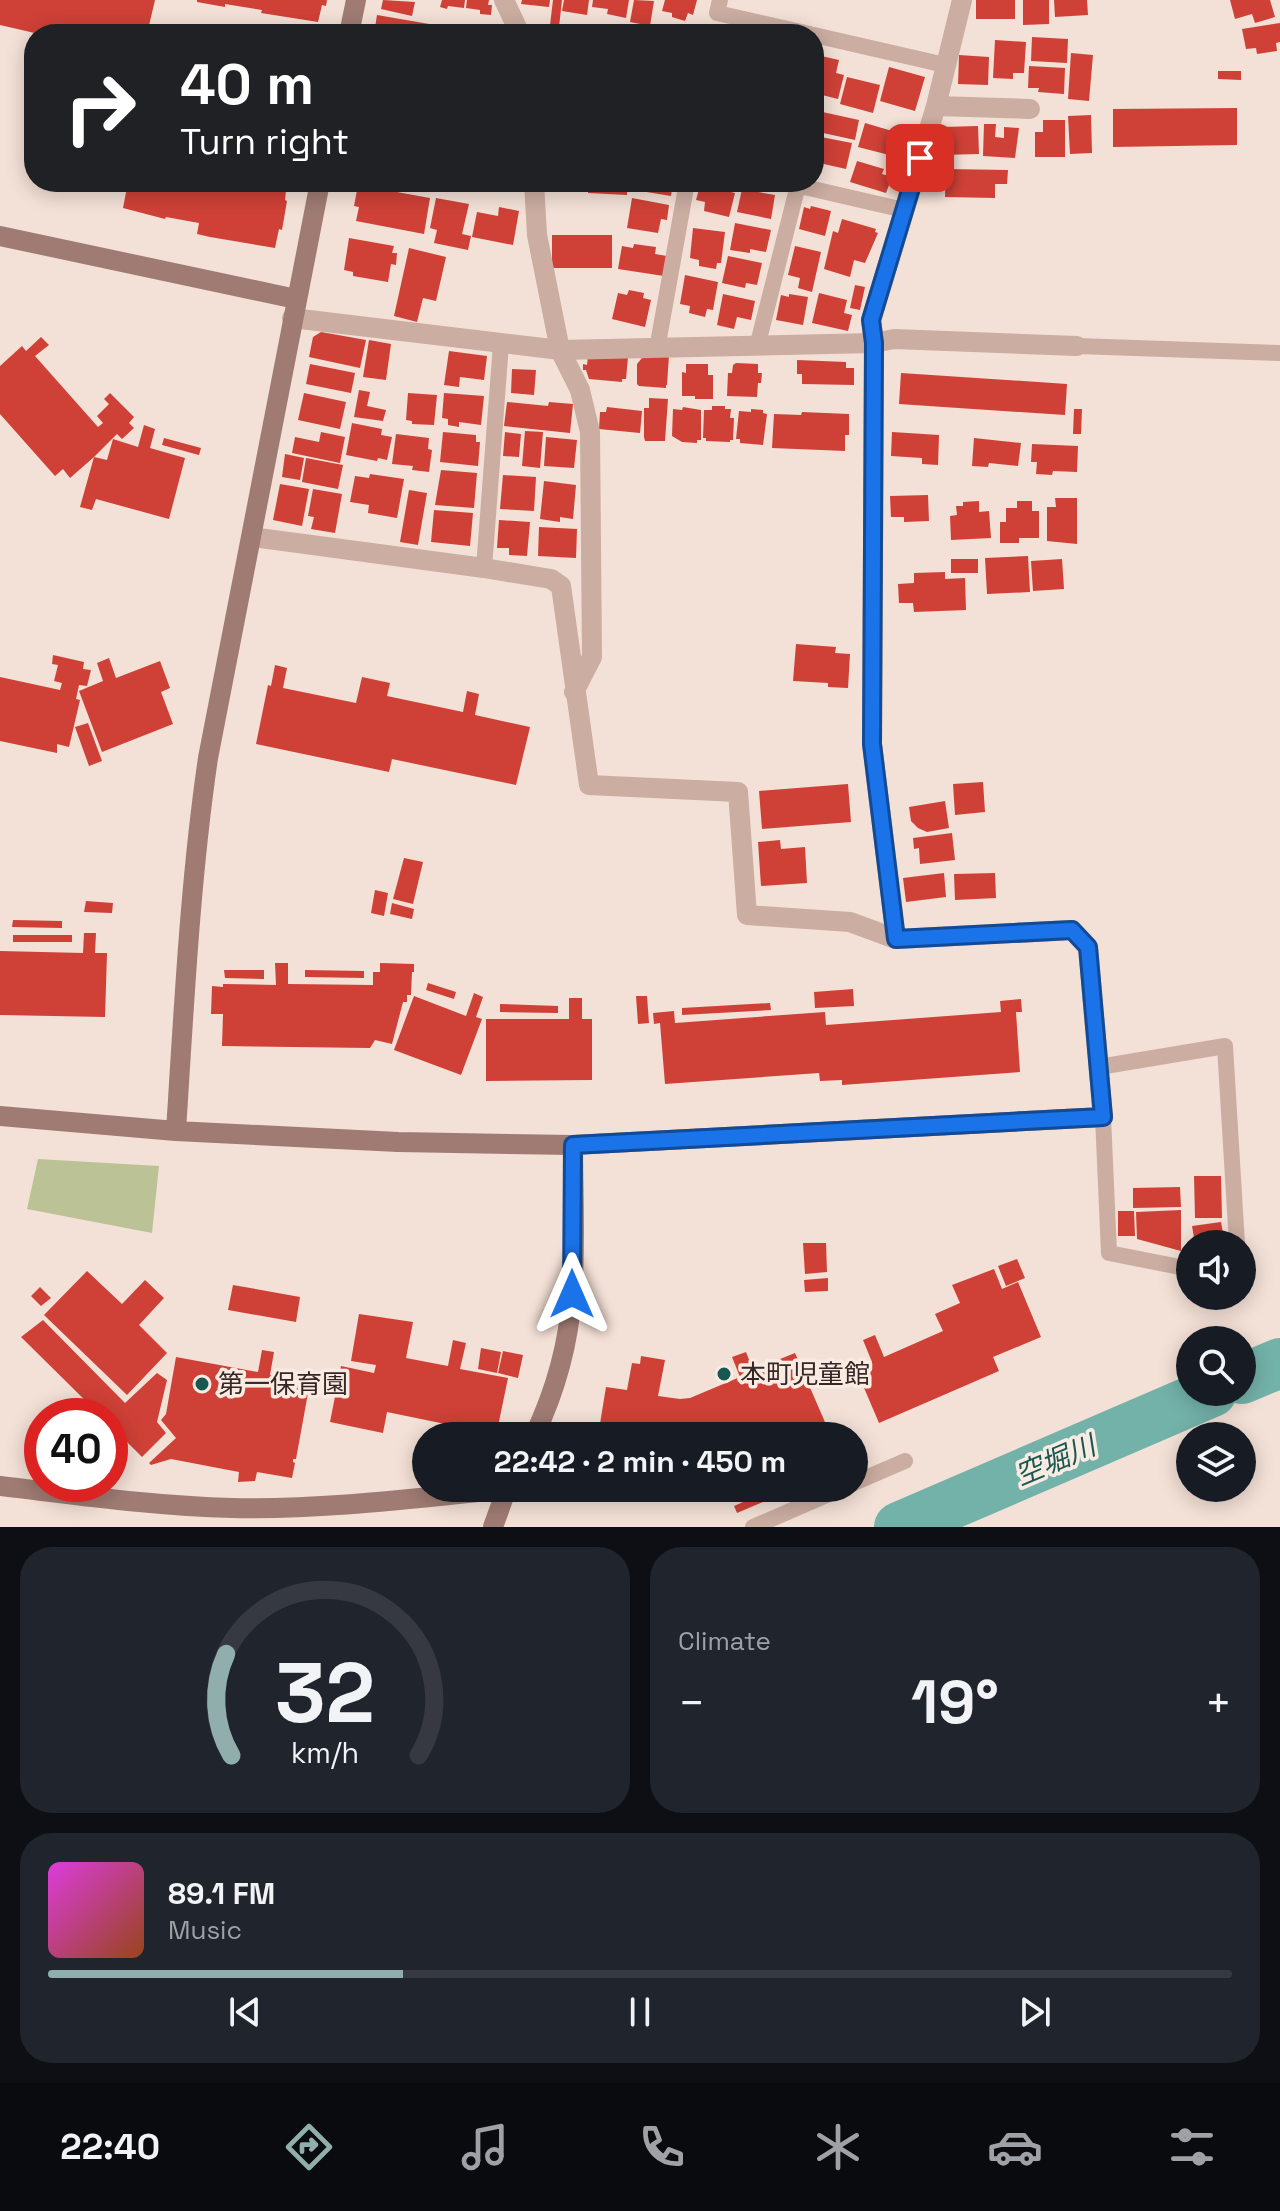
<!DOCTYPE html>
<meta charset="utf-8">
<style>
:root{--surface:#171b24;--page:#20242c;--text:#f1f3f6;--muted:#9ea1a6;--line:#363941;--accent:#8faeac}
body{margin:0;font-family:"Space Grotesk","Noto Sans JP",sans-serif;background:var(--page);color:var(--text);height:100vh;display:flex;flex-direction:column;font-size:30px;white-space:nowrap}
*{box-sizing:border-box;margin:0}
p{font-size:26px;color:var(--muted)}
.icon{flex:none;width:44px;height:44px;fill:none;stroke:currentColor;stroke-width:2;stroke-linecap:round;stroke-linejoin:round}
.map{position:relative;height:1527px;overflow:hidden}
.side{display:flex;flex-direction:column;gap:20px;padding:20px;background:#0d0f14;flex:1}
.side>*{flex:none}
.hud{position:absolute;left:24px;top:24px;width:800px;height:168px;border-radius:32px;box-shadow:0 4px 20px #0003;background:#202124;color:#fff;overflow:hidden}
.tools{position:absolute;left:1176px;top:1230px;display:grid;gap:16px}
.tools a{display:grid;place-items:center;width:80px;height:80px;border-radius:50%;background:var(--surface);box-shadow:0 4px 20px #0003;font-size:40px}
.speed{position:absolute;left:24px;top:1398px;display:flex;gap:16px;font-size:40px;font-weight:700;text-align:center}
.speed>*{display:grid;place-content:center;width:104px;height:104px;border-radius:50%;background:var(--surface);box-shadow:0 4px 20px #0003;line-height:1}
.speed .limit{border:12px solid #d22;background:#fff;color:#111}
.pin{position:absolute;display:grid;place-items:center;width:68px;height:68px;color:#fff;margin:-34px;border-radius:16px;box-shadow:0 4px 12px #0006}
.me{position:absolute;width:88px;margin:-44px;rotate:0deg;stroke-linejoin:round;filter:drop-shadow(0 0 6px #0008)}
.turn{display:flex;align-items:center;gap:28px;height:168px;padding:0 24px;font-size:36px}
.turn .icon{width:104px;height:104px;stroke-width:2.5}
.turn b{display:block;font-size:56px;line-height:68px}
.big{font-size:60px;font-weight:800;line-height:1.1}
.side .tile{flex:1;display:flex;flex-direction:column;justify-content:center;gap:12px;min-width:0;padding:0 28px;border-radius:32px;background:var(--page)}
.side .dial{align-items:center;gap:0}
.dial svg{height:208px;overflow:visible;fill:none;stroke:var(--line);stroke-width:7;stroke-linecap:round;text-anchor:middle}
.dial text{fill:var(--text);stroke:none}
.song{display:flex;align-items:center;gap:24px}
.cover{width:96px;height:96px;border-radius:12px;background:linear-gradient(135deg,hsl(300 70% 55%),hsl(20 70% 35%))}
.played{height:8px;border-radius:4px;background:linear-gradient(90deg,var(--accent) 30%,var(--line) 30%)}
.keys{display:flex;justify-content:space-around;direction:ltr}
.heat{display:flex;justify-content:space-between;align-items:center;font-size:44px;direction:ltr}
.side .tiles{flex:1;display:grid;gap:20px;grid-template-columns:1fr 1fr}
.tile:last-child{grid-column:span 2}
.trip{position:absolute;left:412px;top:1422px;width:456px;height:80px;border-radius:40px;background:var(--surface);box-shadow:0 4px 20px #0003;font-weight:800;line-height:80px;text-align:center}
.tabs{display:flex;height:128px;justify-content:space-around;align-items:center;background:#090b0e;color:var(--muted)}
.tabs .icon{width:56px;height:56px}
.tabs .current{color:var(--accent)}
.tabs b{font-size:36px;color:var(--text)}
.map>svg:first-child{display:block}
</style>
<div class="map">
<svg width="1280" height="1527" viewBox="0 0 1280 1527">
<rect width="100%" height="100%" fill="#f3e0d6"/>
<!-- green -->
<path fill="#bbc295" d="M38,1159l121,7 -7,67 -125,-24z"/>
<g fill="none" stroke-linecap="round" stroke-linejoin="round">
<!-- river -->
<path stroke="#73b2a9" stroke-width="50" d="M1242,1379l38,-16
M899,1527l313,-135"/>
</g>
<!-- building -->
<path fill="#cf4137" d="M0,0h155l-8,34h-108l-39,-9z
M197,0h130l-1,6 -4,-1 -4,17 -57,-9 1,-3 -37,-6v3l-28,-5z
M383,0l32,2 -3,14 -31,-7z
M442,0h23l-1,8 -16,-2 -1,3 -7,-2z
M467,0h22l-1,5h4l-1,10 -11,-1v-4l-14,-2z
M522,0h28l-1,7 -28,-3z
M553,0h9l-3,27 -9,-2z
M564,0h25l-2,15 -25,-4z
M593,0h36l-3,18 -19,-4 1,-5 -16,-2z
M634,0l20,1 -4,25 -20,-4z
M665,0h32l-4,15 -5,-2 -3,8 -13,-4v-4l-10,-2z
M976,0h39v19h-39z
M1023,0h26v24l-26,1z
M1054,0h33l1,15 -33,2z
M1230,0h40l5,17 -20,6 -3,-9 -17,5z
M377,15l93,16 -1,3h-95z
M1280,23v19l-4,1 1,8 -20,3 -1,-6 -10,1 -4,-20z
M1032,37l36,2 -1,24 -36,-2z
M995,40l31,2 -2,31h-11v6l-20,-1z
M1071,53l22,2 -4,46 -21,-2z
M817,55l22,5 -3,13 8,2 -6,24 -24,-6v-28z
M959,55l30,2 -1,28 -30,-1z
M1029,66l36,2 -1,26 -26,-2 1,-4h-11z
M889,67l36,10 -10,34 -35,-10z
M1218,71h23v9l-23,-1z
M847,77l33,8 -7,28 -33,-9z
M1237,108v37l-124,2v-38z
M818,111l41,9 -4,20 -41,-9z
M1091,115l1,38 -22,1 -2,-38z
M1043,120h22v37h-30v-25h8z
M865,123l34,10 -6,23 -35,-9z
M984,124h12l-1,13 9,1v-11l15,1 -4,30 -32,-2z
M978,126l1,28 -37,1v-28z
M821,137l31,6 -6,26 -31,-7z
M857,161l27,8 -2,5 10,3 -6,16 -36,-11z
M927,165l14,1 -1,19 -14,-2z
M946,169l62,1 -1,14h-12v14l-50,-1z
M128,182h159l-2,18 2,1 -5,29 -3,-1 -4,19 -65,-11 -13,-3 2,-11 -33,-6 -1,2 -42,-11z
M573,182h55l-1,13 -39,-2v-3l-16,-1z
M635,182h38l-2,14 -37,-6z
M701,182l27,3 -1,6 8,2 -6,24 -25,-6 1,-9 -9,-2z
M358,185l72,13 -6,36 -68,-13 3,-14 -5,-1z
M742,189l33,6 -4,24 -34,-7z
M436,198l33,6 -7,30 9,2 -3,14 -34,-7 3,-13 -7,-2z
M632,198l37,7 -2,15 -6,-1 -3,14 -31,-5z
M811,206l20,5 -6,25 -26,-7 5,-22 6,2z
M499,207l20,4 -6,34 -41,-8 5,-25 21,4z
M842,219l34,10 -1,3 3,1 -13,30 -11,-3 -4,17 -26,-8 9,-38 5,2z
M735,223l36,7 -5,22 -16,-3v4l-20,-3z
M693,228l32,4 -4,31h-4l-1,6 -17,-3v-6l-9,-2z
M552,235h60v33h-60z
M349,238l45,8 -2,7h5l-1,12 -5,-1 -3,18 -35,-6v-4l-9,-2z
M634,244l22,3 -1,7 12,2 -3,20 -46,-7 4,-23 11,2z
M795,246l26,6 -9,40 -14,-4 2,-10 -12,-3z
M409,248l37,9 -10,44 -13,-3 -6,24 -23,-6z
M728,256l34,7 -5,22 -11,-2 -1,5 -23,-5z
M685,275l33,7 -5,28 -6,-1 -2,8 -16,-4 1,-7 -10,-2z
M855,285l10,2 -5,23 -10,-2z
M629,290l15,3 -1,5 8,2 -6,27 -33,-8 6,-26 9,2z
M819,293l28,7 -3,13 8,2 -4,16 -36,-8z
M723,294l32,7 -4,19 -14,-3 -3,12 -17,-4z
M789,294l19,3 -5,28 -27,-5 5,-25 8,2z
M321,332l45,8 -6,28 -51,-11 4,-20z
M41,337l8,8 -14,11 63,71 5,-4 -6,-7 12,-12 -5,-5 6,-6 24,24 -5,6 5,5 -12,11 -5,-5 -23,23 13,3 6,-21 25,8 6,-22 11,4 -5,19 35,10 -16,61 -73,-20 -4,11 -12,-3 14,-50 -24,21 -7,-9 -8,7 -55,-62v-48l22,-20 4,5z
M369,340l22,4 -5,36 -23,-3z
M449,351l38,5 -3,24 -24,-3 -1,10 -15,-2z
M648,354l21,1 -2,30h-1v3l-27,-2 -2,-2v-20l5,-6h5z
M588,356l40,1 -2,22h-4v3l-33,-3 -3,-9h-3v-6l4,1z
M797,360l49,2v6h8v17l-52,-1v-10h-5z
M736,363l22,1v9h4l-1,10h-3l-1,14 -30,-1 1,-23h4l1,-8z
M310,364l45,9 -4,20 -45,-9z
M686,364h22v11h5v24h-18v-3h-13v-24l4,1z
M512,369l24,1 -2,25 -23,-2z
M901,373l166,11 -2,31 -166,-11z
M359,390l11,2 -3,14 19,4 -3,11 -29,-4z
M304,393l42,9 -6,27 -42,-9z
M408,393l29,2 -3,30 -22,-1v-3l-6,-1z
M444,393l40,3 -3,29 -22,-3v5l-11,-2v-6l-6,-1z
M649,398l19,1 -3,42h-20l-1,-4v-29h5z
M507,402l41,4 1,-4 24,2 -3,29 -66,-7z
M712,406h13v3h6l-1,9h4l-1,22h-3v2l-24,-1v-3h-3l1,-28h8z
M607,407l35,4 -2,22 -41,-4 1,-17h6z
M683,407l18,3v30h-4v3l-15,-1 -10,-6 1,-27 9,1z
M751,409l12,1v3l4,1 -4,31 -23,-2v-4h-4l3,-28 12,1z
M1074,409h8l-1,25h-8z
M802,412l47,2v21h-4v16l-73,-3 2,-34 27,1z
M352,423l30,6 -1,6 11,2 -5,23 -9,-2 -1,3 -31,-6z
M525,431l18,1 -3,36 -18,-2z
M321,432l24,5 -5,26 -48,-10 3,-16 24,5z
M443,432l33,3v7h4l-2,24 -38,-4z
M505,432l16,2 -2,23 -16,-1z
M892,432l47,3 -1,30 -16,-1v-6l-31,-2z
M396,434l33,4 -1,11 4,1 -3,22 -17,-2 1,-4 -21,-2z
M546,437l31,3 -3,28 -30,-2z
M164,438l37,10 -2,7 -37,-10z
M974,438l47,5 -3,23 -29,-3 -1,4 -16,-1z
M1032,444l46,2 -1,26 -24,-1 -1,4 -16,-1 1,-12h-6z
M285,454l19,4 -4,22 -18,-3z
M306,458l37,7 -5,24 -36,-7z
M441,470l36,3 -3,35 -39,-3z
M370,474l34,5 -7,39 -29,-5 1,-8 -19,-3 5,-26 14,2z
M503,475l33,2 -2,34 -34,-2z
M544,481l32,4 -3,34 -13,-2v5l-20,-3z
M280,484l29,5 -7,37 -29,-6z
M313,489l29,5 -7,39 -24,-4 3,-12 -6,-1z
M409,490l18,3 -9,52 -18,-3z
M928,495l1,26 -25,1v-5h-13l-1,-21z
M1055,498h22v46l-30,-3v-34h9z
M979,501v11l10,-1 2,27 -40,2 -1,-24 7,-1 -1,-9h7v-4z
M1017,501h15v10h7v27h-20v5h-19v-21h6v-14h11z
M434,510l39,3 -3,33 -39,-4z
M499,520l31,2 -3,34 -18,-1v-7h-12z
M539,527l38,2 -1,29 -38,-2z
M1028,556l2,36 -43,2 -2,-36z
M951,559h27v14h-27z
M1062,559l2,30 -31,2 -2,-30z
M945,572v7l20,-1 1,32 -52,2 -1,-9h-14l-1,-19 16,-1v-10z
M796,644l40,3 -1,6 15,1 -2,34 -20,-1v-4l-35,-2z
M53,655l31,7 -1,7 8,1 -4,16 -8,-1 -3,14 4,1 -11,47 -12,-3v9l-57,-12v-64l60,13 2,-7 -8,-2 4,-16 -6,-1z
M109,658l7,20 44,-17 10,27 -9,4 12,32 -71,28 -23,-61 24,-10 -6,-18z
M275,665l12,3 -4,20 73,15 6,-26 28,6 -3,13 76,16 4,-21 12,3 -4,21 55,12 -14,58 -124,-26 -3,13 -133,-28 12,-59 3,1z
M88,723l14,38 -13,5 -14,-39z
M983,782l2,30 -30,3 -2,-31z
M848,784l3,38 -89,7 -3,-38z
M945,801l4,27 -22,4 -9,-4 -7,-7 -2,-14z
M952,833l3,27 -35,4 -1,-16 -5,1 -1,-11z
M780,840l1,9 24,-2 2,36 -46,3 -3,-44z
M404,858l19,4 -10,42 -20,-5z
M944,873l2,24 -40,5 -3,-24z
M995,873l1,25 -41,2 -1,-26z
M375,890l13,3 -4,23 -13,-3z
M86,901l27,2 -1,10 -28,-1z
M392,903l22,6 -2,10 -22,-5z
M13,920l49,1v7l-50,-1z
M84,933h12l-1,20h12l-2,64 -105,-2v-64l83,2z
M13,935h59v7h-59z
M275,963h13v21l85,1v-13h7v-9l34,1v8h-2l-1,23h-4v7h-4l-11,42 -17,-4 -5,8 -148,-2 1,-32h-12l1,-28 11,1v-3l53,1z
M224,970h40v9l-39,-1z
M305,970l59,1v7l-59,-1z
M428,983l28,9 -2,7 -28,-9z
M853,989l1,17 -39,2 -1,-16z
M474,993l9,4 -7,20 6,2 -21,56 -67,-25 20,-54 52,20z
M636,996h11l2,27 -11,1z
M569,998h13v21h10v61l-106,1v-62h83z
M1021,999l1,13h-6l4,60 -178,13v-5l-22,1 -1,-8 -154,11 -5,-61 -6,1 -1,-11 21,-2 1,12 150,-11 1,13 175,-13 -1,-11z
M770,1003l1,7 -89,5v-7z
M500,1004l58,2v7l-58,-1z
M1194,1176h27l1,42h-27z
M1180,1187l1,20 -48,1v-20z
M1181,1210v41l-44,-12 -1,-27z
M1118,1211h16l1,25h-17z
M1221,1222l4,22h-30l-3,-18z
M803,1243h23l1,29 -22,2z
M1017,1259l8,19 -19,8 -8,-20z
M994,1269l8,20 16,-7 23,55 -48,20 6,14 -120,52 -23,-54 16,-7 -9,-22 12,-5 9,22 59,-26 -8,-17 25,-11 -8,-18z
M87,1271l35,33 23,-24 19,18 -25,27 28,28 -40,42 -83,-80z
M828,1278v13l-23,1 -1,-12z
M233,1285l67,12 -4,25 -68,-12z
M40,1287l11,11 -10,8 -10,-10z
M359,1314l54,8 -7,36 42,8 5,-26 13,3 -6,26 48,9 -12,58h-18l1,-5 -92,-19 -4,21 -53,-11 11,-56 33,7 2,-8 -25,-4z
M43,1320l82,83 32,-30 10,7 -10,42 9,11 -24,24 -32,-32v-9h-9l-80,-79z
M481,1348l20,4 -4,21 -19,-4z
M262,1350l12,2 -4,23 40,7 -14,77h-3v3l2,1 -3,15 -35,-6 -2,9 -17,1 1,-10 -68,-13 -20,6 -2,-2 27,-25 -15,-18 5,-6 10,-57 82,15z
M503,1351l20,4 -5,23 -20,-5z
M746,1352l7,18 42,-17 36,83h-233l8,-49 21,3 5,-27 8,1 1,-8 24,4 -7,36 22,3 10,-1 50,-21 -8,-20z
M631,1488h33l-1,8z
M671,1488h50l1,3 -25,11 -27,-7z
M775,1488h8l1,5 -47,20 -3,-7z"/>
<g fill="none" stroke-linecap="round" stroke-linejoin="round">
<!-- lane -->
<path stroke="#cbada1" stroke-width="16" d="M720,0l-3,13 93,21
M814,35l131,30
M783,182l121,28
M1077,346l203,7
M757,347l41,-162
M657,349l30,-167
M484,568l17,-224
M1099,1067l126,-21 12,198
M1103,1117l6,136 81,16
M854,1483l51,-22
M753,1527l90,-39"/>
<!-- street -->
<path stroke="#cbada1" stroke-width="20" d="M504,0l16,34
M936,106l94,3
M534,182l3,53 23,115 20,40 10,42 2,225 -18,35
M292,318l268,32 314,-7 20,-4 183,7
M252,537l232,31 67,11 10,7 28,199 149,7 9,123 103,7 46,17 176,-9 16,17 15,170
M896,939l-24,-195 2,-401 -3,-23 65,-214 26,-106"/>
<!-- secondary -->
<path stroke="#9f7b73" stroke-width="20" d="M349,34l7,-34
M0,236l296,63
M0,1116l176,15 222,11 175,3 530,-28
M176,1131c8,-124 14,-250 32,-373l112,-576
M534,1436c21,-44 35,-94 38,-143 4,-49 1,-99 1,-148
M0,1486c77,9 154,20 232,22 91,2 184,-10 275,-19
M493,1527l14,-39"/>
</g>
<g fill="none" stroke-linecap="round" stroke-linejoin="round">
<defs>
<path id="route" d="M572,1294l1,-149 530,-28 -15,-170 -16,-17 -176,9 -24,-195 2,-401 -3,-23 49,-162"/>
</defs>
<!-- route casing -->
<use href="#route" stroke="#114b97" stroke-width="20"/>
<!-- route -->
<use href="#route" stroke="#1a73e8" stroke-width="14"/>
</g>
<!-- markers -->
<g fill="#175952" stroke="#faebe2" stroke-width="3">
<circle cx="724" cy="1374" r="8"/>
<circle cx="202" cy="1384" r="8"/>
</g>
<g text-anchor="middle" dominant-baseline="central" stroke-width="7" stroke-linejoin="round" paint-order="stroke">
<!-- poi labels -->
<g font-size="26" fill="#352725" stroke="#faebe2" text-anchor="start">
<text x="740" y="1374">本町児童館</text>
<text x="218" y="1384">第一保育園</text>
</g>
<!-- water labels -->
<g font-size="28" font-style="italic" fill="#175952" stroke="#faebe2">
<text transform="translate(1055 1460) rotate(-23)">空堀川</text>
</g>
</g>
</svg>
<div class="tools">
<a><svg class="icon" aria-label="sound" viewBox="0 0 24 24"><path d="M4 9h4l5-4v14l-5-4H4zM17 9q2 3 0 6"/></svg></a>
<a><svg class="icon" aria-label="search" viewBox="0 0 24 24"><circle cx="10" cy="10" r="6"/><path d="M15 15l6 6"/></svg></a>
<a><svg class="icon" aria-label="layers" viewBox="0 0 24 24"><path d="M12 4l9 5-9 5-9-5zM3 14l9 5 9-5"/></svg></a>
</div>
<div class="speed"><div class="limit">40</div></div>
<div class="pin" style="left:920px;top:158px;background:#d93025"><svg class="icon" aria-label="arrive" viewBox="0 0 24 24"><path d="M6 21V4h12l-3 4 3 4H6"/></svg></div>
<svg class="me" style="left:572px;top:1294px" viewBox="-20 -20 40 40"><path d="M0-17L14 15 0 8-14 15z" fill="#1a73e8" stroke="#fff" stroke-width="4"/></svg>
<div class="trip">22:42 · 2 min · 450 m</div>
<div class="hud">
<div class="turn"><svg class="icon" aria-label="right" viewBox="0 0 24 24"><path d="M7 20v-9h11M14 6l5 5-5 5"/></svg><div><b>40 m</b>Turn right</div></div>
</div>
</div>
<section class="side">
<div class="tiles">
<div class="tile dial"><svg viewBox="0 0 100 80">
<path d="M14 69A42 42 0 1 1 86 69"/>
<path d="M14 69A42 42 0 0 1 12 30" stroke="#8faeac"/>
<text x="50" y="56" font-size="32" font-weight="700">32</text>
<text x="50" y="72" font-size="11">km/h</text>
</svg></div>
<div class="tile"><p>Climate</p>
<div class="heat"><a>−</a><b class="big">19°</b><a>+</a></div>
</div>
<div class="tile">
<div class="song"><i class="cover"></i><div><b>89.1 FM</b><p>Music</p></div></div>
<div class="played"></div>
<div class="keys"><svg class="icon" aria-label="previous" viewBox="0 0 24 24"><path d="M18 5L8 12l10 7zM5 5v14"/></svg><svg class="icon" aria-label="pause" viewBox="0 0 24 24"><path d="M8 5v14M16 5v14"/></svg><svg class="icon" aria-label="next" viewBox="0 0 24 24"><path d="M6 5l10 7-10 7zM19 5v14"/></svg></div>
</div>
</div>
</section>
<nav class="tabs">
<b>22:40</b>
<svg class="icon current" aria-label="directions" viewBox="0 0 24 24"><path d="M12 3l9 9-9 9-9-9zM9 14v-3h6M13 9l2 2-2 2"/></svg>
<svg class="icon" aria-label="music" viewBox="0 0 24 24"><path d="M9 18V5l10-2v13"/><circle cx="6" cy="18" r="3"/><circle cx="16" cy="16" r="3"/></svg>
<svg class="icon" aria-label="phone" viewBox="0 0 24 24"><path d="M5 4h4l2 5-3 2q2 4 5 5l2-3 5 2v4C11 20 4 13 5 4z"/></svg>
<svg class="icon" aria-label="climate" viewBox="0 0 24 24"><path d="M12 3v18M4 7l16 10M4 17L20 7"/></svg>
<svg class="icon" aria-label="car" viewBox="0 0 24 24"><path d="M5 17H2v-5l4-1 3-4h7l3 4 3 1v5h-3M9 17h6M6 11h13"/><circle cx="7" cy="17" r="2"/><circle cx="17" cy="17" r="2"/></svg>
<svg class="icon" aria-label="filters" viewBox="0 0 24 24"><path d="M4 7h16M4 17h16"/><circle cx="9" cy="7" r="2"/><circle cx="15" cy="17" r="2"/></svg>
</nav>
